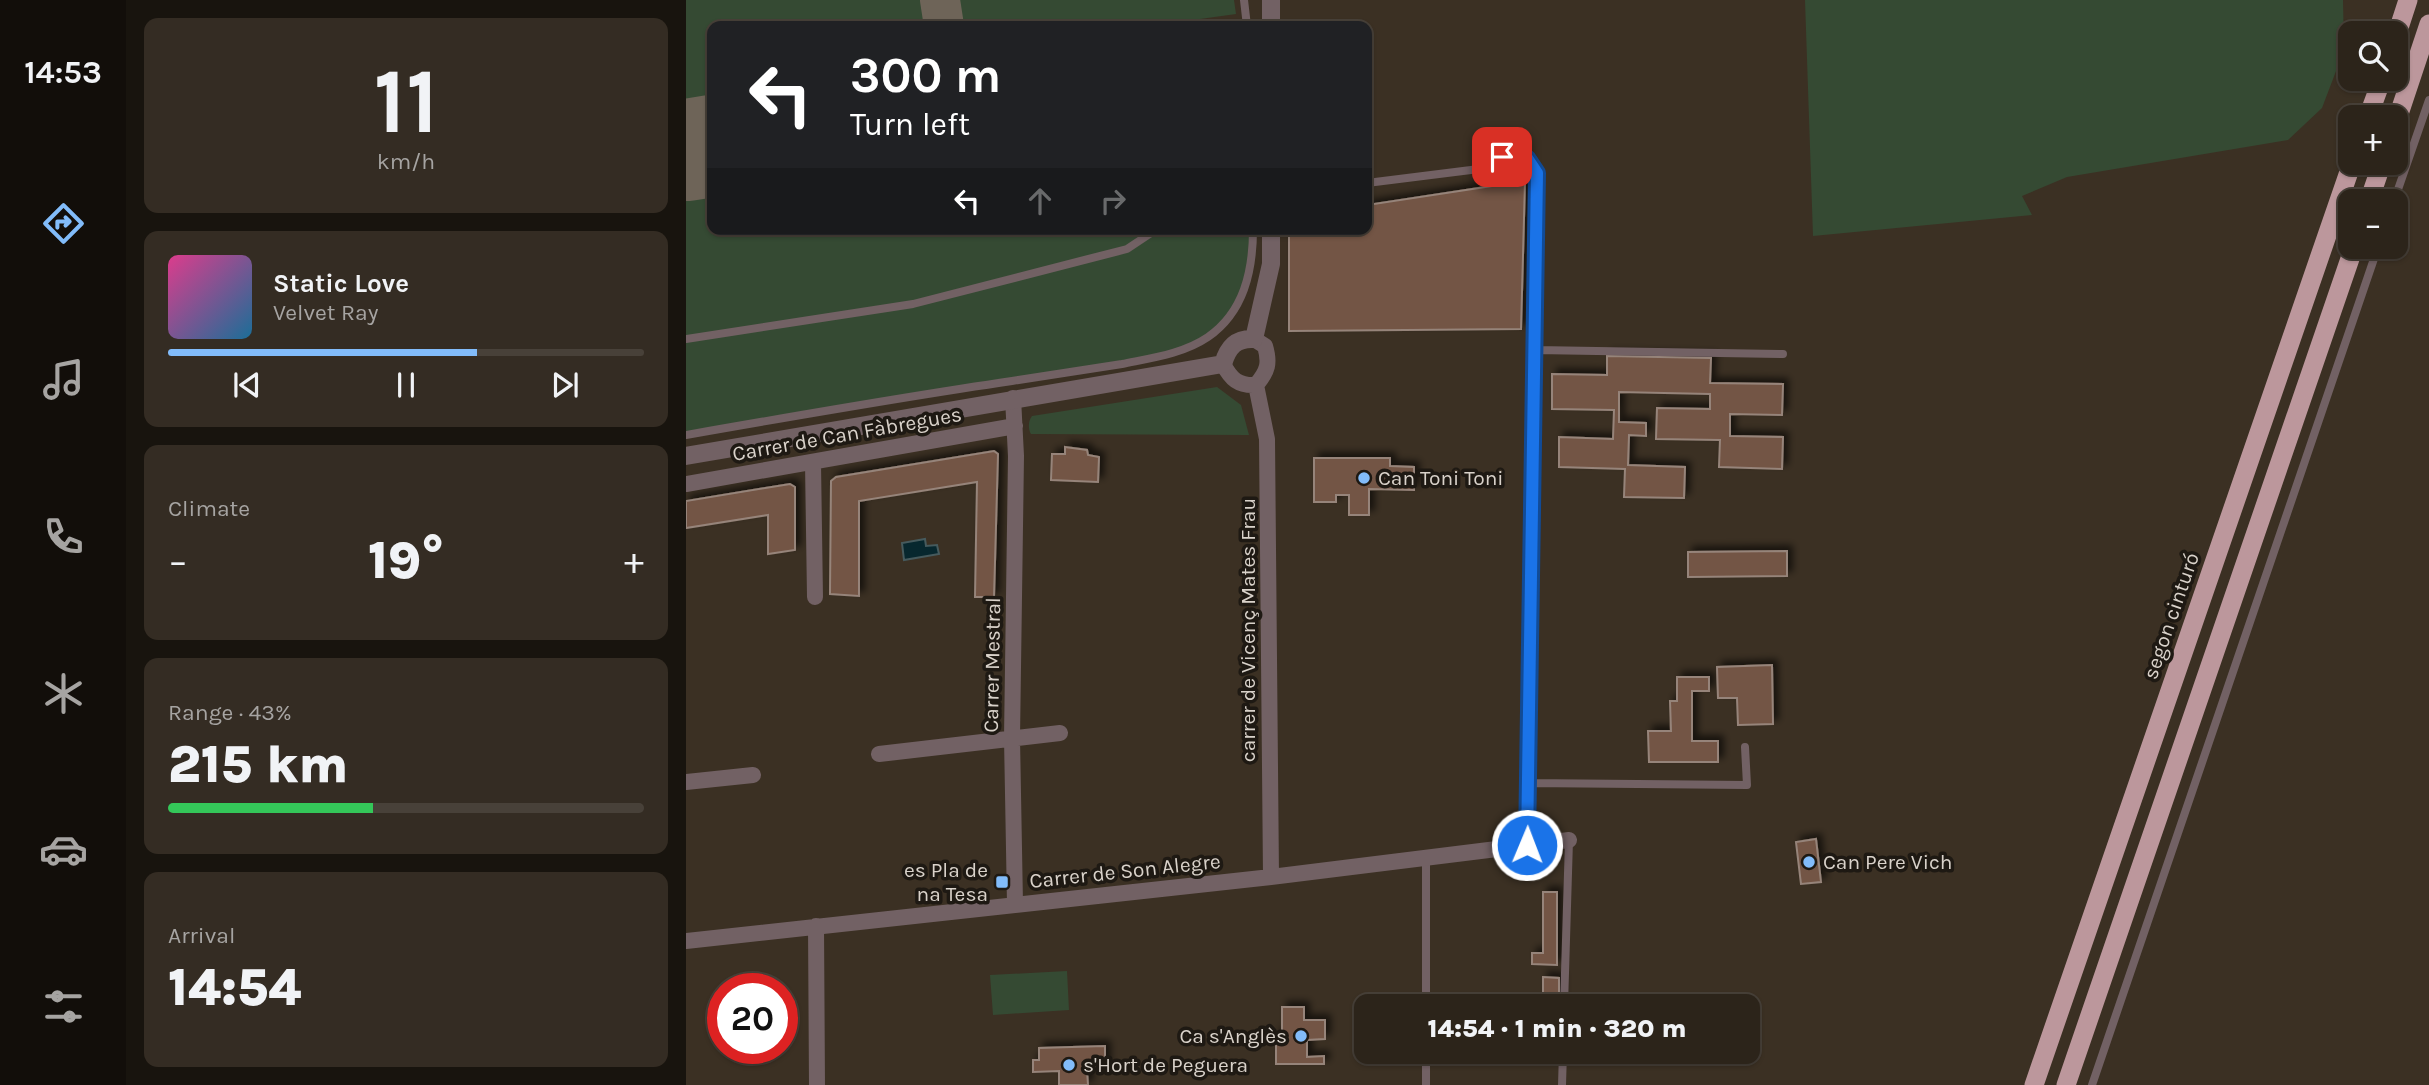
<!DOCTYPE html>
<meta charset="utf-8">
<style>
:root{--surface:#2c241a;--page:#342c23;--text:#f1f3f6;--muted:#a6a4a2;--line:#484139;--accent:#82bcfa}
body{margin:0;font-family:Karla,sans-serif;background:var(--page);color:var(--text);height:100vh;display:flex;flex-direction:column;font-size:26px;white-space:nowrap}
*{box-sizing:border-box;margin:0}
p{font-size:23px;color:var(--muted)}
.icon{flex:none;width:38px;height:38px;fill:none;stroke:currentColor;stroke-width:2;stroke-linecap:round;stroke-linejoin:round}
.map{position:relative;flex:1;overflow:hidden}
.sheet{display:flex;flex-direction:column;gap:18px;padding:18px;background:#18140e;width:560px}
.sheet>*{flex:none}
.top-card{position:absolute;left:21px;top:21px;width:665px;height:214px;border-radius:14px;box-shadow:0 2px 5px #0004,0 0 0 2px var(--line);background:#202124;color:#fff;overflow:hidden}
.tools{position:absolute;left:1652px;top:21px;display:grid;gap:14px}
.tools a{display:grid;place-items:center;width:70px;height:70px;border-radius:14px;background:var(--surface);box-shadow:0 2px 5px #0004,0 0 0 2px var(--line);font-size:35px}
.speed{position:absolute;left:21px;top:973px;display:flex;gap:14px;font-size:35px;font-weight:700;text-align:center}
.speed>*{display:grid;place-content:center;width:91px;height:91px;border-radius:50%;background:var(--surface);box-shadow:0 2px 5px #0004,0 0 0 2px var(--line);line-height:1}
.speed .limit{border:10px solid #d22;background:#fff;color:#111}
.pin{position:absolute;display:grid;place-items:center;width:60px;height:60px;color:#fff;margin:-30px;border-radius:14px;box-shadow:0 4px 10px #0006}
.me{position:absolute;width:77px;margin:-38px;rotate:1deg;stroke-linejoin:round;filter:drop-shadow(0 0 5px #0008)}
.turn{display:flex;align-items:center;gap:24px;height:147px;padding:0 28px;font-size:32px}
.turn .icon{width:91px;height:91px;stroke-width:2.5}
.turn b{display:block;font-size:49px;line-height:60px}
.lanes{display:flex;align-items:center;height:66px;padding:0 28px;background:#0003;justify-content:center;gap:35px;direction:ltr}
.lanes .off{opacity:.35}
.big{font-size:52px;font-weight:800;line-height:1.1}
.sheet .tile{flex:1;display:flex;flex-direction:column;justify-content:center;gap:10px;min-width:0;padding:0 24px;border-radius:14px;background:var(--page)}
.sheet .dial{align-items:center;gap:0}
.dial b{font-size:91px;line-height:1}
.song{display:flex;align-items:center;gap:21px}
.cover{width:84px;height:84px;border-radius:10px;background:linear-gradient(135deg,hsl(330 70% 55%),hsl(200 70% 35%))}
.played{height:7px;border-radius:4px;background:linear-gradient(90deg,var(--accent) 65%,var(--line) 65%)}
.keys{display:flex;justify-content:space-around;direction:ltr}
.heat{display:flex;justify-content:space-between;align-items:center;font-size:38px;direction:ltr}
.charge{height:10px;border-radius:5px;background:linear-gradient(90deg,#34c759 43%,var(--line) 0)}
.trip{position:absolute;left:668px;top:994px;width:406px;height:70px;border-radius:14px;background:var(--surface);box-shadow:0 2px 5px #0004,0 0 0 2px var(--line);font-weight:800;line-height:70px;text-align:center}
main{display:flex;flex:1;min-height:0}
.menu{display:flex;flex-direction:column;width:126px;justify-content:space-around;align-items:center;background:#120e0a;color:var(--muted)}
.menu .icon{width:49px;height:49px}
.menu .on{color:var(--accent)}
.menu b{font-size:32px;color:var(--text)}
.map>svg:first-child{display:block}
</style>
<main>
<nav class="menu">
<b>14:53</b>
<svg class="icon on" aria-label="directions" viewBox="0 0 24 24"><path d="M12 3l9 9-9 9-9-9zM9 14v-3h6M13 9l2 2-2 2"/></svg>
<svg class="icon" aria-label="music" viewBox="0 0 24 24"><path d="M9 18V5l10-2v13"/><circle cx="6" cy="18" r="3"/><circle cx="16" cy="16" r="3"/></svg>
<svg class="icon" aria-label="phone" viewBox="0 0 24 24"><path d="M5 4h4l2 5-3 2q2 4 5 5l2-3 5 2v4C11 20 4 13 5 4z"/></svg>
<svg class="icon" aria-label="climate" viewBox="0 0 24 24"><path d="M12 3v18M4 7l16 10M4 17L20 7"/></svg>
<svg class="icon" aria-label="car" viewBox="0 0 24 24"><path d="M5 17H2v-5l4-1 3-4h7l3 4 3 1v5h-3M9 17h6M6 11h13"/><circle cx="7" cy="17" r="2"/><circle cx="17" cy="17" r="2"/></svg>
<svg class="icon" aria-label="filters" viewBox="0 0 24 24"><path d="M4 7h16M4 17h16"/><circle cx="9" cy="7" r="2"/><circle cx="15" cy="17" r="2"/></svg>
</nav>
<section class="sheet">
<div class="tile dial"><b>11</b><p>km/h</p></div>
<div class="tile">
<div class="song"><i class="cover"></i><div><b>Static Love</b><p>Velvet Ray</p></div></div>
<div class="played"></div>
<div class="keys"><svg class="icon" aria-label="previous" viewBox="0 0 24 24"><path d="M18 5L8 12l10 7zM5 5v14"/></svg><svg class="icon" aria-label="pause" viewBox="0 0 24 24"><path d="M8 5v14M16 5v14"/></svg><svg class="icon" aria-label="next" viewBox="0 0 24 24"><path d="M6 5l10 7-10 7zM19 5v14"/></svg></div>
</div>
<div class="tile"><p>Climate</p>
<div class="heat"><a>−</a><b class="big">19°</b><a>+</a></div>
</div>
<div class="tile"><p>Range · 43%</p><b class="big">215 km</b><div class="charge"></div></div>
<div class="tile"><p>Arrival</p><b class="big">14:54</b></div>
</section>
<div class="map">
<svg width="1743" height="1085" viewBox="0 0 1743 1085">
<defs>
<filter id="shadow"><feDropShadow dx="5" dy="-5" stdDeviation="3.5" flood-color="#0009"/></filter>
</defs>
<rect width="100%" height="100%" fill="#3b3023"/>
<!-- green -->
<path fill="#354a33" d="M0,0h241l4,26h-219v93l-26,4z
M265,0h283l2,14 -86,12h-195z
M1119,0h538l1,50 -22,58 -34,32 -221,37 -45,19 10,19 -219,21z
M26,172v57h540c-5,42 -5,80 -42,107 -13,9 -31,14 -45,20l-479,78v-258z
M531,387l24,18 8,30 -218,-1c-3,-5 -3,-13 1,-18z
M381,971l2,39 -76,5 -3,-40z"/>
<!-- water -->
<path fill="#07272e" stroke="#465a5d" stroke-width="2" d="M239,539l1,7 11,-1 2,9 -35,6 -2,-17z"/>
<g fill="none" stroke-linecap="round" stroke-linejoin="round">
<!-- taxiway -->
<path stroke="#6e6458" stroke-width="40" d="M254,0l4,26"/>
<!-- runway -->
<path stroke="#6e6458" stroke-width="102" d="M0,150l26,-4"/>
</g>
<!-- building -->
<path fill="#735444" stroke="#96847a" stroke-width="2" filter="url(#shadow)" d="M839,181l-4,148 -232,2v-102h78v-24z
M921,356l104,2 -1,25 73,1 -1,31 -52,-1v22l53,1 -1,32 -63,-2 1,-27 -64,-1 1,-31 53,1v-15l-91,-2v30l27,1v13l-17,-1 -1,30 57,2 -1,31 -60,-1 1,-28 -66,-2v-30l54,2 1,-29 -62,-1v-35l55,1z
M379,447l22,3 1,5 11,2 -1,25 -47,-2 1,-26h13z
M308,451l4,3 -4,143h-19l2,-115 -118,19v95l-29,-2 1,-113 5,-4z
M628,458h76v8l24,1v23l-45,-1v26h-20v-20h-13v7h-22z
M104,484l5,3v63l-27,4v-39l-82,13v-27z
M1101,551v25l-99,1v-25z
M1086,665l1,59 -35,1 -1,-27h-19l-1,-31z
M991,677h32v14h-17v50h26v21h-69l-1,-31h23l-1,-30h7z
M1130,839l5,43 -20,2 -5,-42z
M857,892h14v73l-25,-1v-11h11z
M857,977l16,1v28h-16z
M596,1007h22v13h21v19l-18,1v17l17,-1v8h-48v-30h6z
M419,1046v24h-18l1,15h-29v-14l-26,1v-12h6v-12z"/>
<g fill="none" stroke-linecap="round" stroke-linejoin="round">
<!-- service -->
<path stroke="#726164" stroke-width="8" d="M558,0l3,26
M681,183l112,-14 23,-12 12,-3 13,4 10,16 -1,176
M1708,201l35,-101
M0,339l227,-35 214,-55 30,-20
M0,435c108,-19 217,-38 326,-54 37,-6 73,-11 110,-17 29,-6 61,-10 86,-27 36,-25 45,-66 45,-108
M842,783l219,2 -2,-38
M841,845l9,-495 247,4
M740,858v148
M878,1006l5,-166
M740,1052v33
M876,1085l1,-33
M1406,1085l286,-838"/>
<!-- minor -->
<path stroke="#726164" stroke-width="16" d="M537,364c8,15 15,22 33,21 12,-14 14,-22 9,-39l-11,-7
M570,385l11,54 4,438
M327,398l3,58 -4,282 3,166
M127,463l2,134
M0,484l329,-58
M193,754l181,-21
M0,782l67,-7
M130,926l1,159
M0,941l585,-64 298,-37"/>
<!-- tertiary -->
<path stroke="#726164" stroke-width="18" d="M585,26v-26
M0,456l537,-92c5,-17 13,-26 31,-25l17,-75v-35"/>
<!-- trunk -->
<path stroke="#bc979c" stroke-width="19" d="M1710,37l12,-37
M1682,117l14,-38
M1710,123l33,-99
M1683,201l13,-38
M1348,1085l318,-922
M1380,1085l288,-838"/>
</g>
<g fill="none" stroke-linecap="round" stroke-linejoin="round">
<defs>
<path id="route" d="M816,157l12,-3 13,4 10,15 -10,672"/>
</defs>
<!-- route casing -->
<use href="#route" stroke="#114b97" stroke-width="18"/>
<!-- route -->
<use href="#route" stroke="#1a73e8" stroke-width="12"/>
</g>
<!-- markers -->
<g fill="#82bcfa" stroke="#1e1913" stroke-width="2.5">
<circle cx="678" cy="478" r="7"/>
<circle cx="1123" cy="862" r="7"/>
<rect x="309" y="875" width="14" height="14" rx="3.5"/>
<circle cx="615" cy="1036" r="7"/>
<circle cx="383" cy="1065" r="7"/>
</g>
<g text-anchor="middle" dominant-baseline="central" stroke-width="7" stroke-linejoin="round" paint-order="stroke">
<!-- street labels -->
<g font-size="21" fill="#d9d2ca" stroke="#1e1913">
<text transform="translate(161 434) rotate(-10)">Carrer de Can Fàbregues</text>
<text transform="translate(1485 616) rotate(-71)">segon cinturó</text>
<text transform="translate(562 630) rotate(-90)">carrer de Vicenç Mates Frau</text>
<text transform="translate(306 665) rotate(-89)">Carrer Mestral</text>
<text transform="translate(439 871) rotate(-6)">Carrer de Son Alegre</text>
</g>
<!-- poi labels -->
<g font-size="21" fill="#d9d2ca" stroke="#1e1913" text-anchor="start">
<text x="692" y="478">Can Toni Toni</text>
<text x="1137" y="862">Can Pere Vich</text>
<text x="302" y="870" text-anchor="end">es Pla de<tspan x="302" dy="24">na Tesa</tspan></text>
<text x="601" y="1036" text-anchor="end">Ca s'Anglès</text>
<text x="397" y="1065">s'Hort de Peguera</text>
</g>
</g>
</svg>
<div class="tools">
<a><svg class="icon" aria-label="search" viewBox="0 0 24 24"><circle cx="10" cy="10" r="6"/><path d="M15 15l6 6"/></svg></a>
<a>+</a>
<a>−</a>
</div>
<div class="speed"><div class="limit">20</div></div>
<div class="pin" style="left:816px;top:157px;background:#d93025"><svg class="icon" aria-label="arrive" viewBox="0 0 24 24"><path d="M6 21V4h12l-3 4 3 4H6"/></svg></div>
<svg class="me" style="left:841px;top:845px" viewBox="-20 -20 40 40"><circle r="17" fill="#1a73e8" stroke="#fff" stroke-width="3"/><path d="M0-11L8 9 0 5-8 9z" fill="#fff"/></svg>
<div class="trip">14:54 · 1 min · 320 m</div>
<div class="top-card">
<div class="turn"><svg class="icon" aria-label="left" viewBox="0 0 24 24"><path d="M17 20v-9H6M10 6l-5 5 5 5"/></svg><div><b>300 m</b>Turn left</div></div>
<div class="lanes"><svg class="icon" aria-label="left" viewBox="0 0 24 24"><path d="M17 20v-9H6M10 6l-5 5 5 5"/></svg><svg class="icon off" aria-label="ahead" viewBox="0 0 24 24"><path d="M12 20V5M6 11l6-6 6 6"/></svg><svg class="icon off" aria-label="right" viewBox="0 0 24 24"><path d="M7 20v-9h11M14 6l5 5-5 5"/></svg></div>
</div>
</div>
</main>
